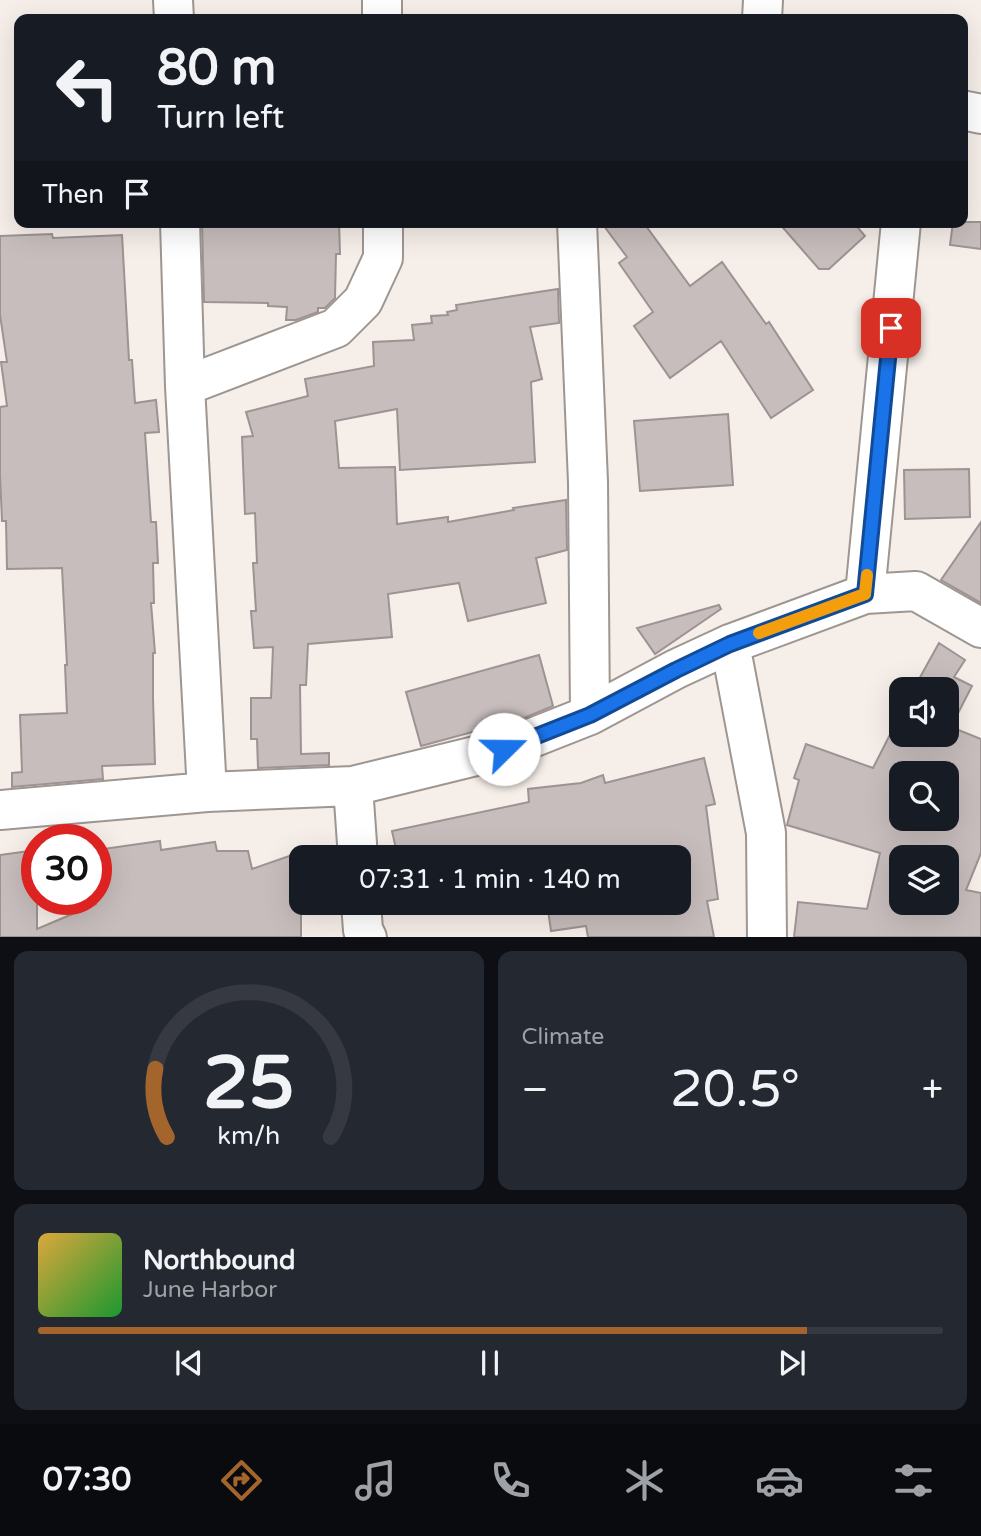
<!DOCTYPE html>
<meta charset="utf-8">
<style>
:root{--surface:#171b24;--page:#242831;--text:#f1f3f6;--muted:#9ea1a6;--line:#363941;--accent:#a4652c}
body{margin:0;font-family:"Varela Round",sans-serif;background:var(--page);color:var(--text);height:100vh;display:flex;flex-direction:column;font-size:26px;white-space:nowrap}
*{box-sizing:border-box;margin:0}
p{font-size:23px;color:var(--muted)}
.icon{flex:none;width:38px;height:38px;fill:none;stroke:currentColor;stroke-width:2;stroke-linecap:round;stroke-linejoin:round}
.map{position:relative;height:937px;overflow:hidden}
.sheet{display:flex;flex-direction:column;gap:14px;padding:14px;background:#0d0f14;flex:1}
.sheet>*{flex:none}
.banner{position:absolute;left:14px;top:14px;width:954px;height:214px;border-radius:14px;box-shadow:0 7px 28px #0002;background:#171b24;color:var(--text);overflow:hidden}
.buttons{position:absolute;left:889px;top:677px;display:grid;gap:14px}
.buttons a{display:grid;place-items:center;width:70px;height:70px;border-radius:14px;background:var(--surface);box-shadow:0 7px 28px #0002;font-size:35px}
.speed{position:absolute;left:21px;top:824px;display:flex;gap:14px;font-size:35px;font-weight:700;text-align:center}
.speed>*{display:grid;place-content:center;width:91px;height:91px;border-radius:50%;background:var(--surface);box-shadow:0 7px 28px #0002;line-height:1}
.speed .limit{border:10px solid #d22;background:#fff;color:#111}
.pin{position:absolute;display:grid;place-items:center;width:60px;height:60px;color:#fff;margin:-30px;border-radius:14px;box-shadow:0 4px 10px #0006}
.me{position:absolute;width:77px;margin:-38px;rotate:68deg;stroke-linejoin:round;filter:drop-shadow(0 0 5px #0008)}
.turn{display:flex;align-items:center;gap:24px;height:147px;padding:0 28px;font-size:32px}
.turn .icon{width:91px;height:91px;stroke-width:2.5}
.turn b{display:block;font-size:49px;line-height:60px}
.then{display:flex;align-items:center;height:66px;padding:0 28px;background:#0003;gap:14px;font-size:26px}
.big{font-size:52px;font-weight:600;line-height:1.1}
.sheet .card{flex:1;display:flex;flex-direction:column;justify-content:center;gap:10px;min-width:0;padding:0 24px;border-radius:14px;background:var(--page)}
.sheet .dial{align-items:center;gap:0}
.dial svg{height:182px;overflow:visible;fill:none;stroke:var(--line);stroke-width:7;stroke-linecap:round;text-anchor:middle}
.dial text{fill:var(--text);stroke:none}
.song{display:flex;align-items:center;gap:21px}
.cover{width:84px;height:84px;border-radius:10px;background:linear-gradient(135deg,hsl(40 70% 55%),hsl(130 70% 35%))}
.played{height:7px;border-radius:4px;background:linear-gradient(90deg,var(--accent) 85%,var(--line) 85%)}
.keys{display:flex;justify-content:space-around;direction:ltr}
.heat{display:flex;justify-content:space-between;align-items:center;font-size:38px;direction:ltr}
.sheet .tiles{flex:1;display:grid;gap:14px;grid-template-columns:1fr 1fr}
.card:last-child{grid-column:span 2}
.trip{position:absolute;left:289px;top:845px;width:402px;height:70px;border-radius:14px;background:var(--surface);box-shadow:0 7px 28px #0002;font-weight:600;line-height:70px;text-align:center}
.menu{display:flex;height:112px;justify-content:space-around;align-items:center;background:#090b0e;color:var(--muted)}
.menu .icon{width:49px;height:49px}
.menu .selected{color:var(--accent)}
.menu b{font-size:32px;color:var(--text)}
.map>svg:first-child{display:block}
</style>
<div class="map">
<svg width="981" height="938" viewBox="0 0 981 938">
<rect width="100%" height="100%" fill="#f6eee8"/>
<!-- building -->
<path fill="#c7bdbd" stroke="#9c9392" stroke-width="2" fill-rule="evenodd" d="M202,222h137l1,32h-4l-1,44 -10,10h-7v4l-22,8h-10l1,-13 -19,-1v-3l-64,-1z
M601,222h42l47,64 32,-24 44,62 3,-2 44,68 -42,28 -50,-77 -51,37 -36,-52 19,-14 -34,-49 8,-6z
M778,222h75l12,14 -36,33h-10z
M953,222h28v27l-31,-4z
M52,234l1,4 69,-3 7,125h3l3,43 21,-3 3,32 -14,1 6,89h5l2,41h-5l1,40h-3l4,50h-2v45l2,66 -53,2 1,13 -91,8v-14l10,-1 -2,-57 47,-2 -2,-48h2l-5,-97 -55,1 -1,-48h-4l-2,-46v-68l7,-1 -6,-44h6l-7,-47v-79z
M558,289l1,34 -29,4 12,52 -11,3 4,80 -135,8 -3,-61 -62,12 4,47 56,-1 2,57 51,-7v5l66,-12 -1,-2 53,-8 1,50 -31,8 10,45 -78,18 -9,-38 -71,11 4,43 -84,7 -2,41h-6l1,69 28,-1v12l-71,3 -1,-29h-6v-41h20l2,-51 -19,1 -3,-37h5l-3,-48h4l-2,-50 -10,1 -3,-77 11,-1 -7,-24 62,-16 -3,-17 69,-13 -1,-24 41,-2 -2,-15 20,-2 -1,-7 17,-1 -1,-3 10,-2 -1,-5z
M728,414l5,71 -93,6 -6,-70z
M969,469l1,48 -65,2 -1,-49z
M981,522v81l-40,-23z
M719,605l2,4 -66,45 -18,-26z
M939,643l26,17 -11,17 18,9 -21,41 30,12v114l-15,37 15,3v44h-187l4,-35 69,7 13,-56 -93,-28 12,-45 -5,-2 12,-34 67,24 28,-55v22h46v-45h-34zM901,774h46v45h-46zM901,858h46v45h-46z
M539,655l14,51 -29,12 -103,28 -15,-54z
M704,758l11,46 -9,2 12,93 -11,2 7,36h-126l-2,-11 -35,5 -4,-28h132v-45h-281l-6,-27 137,-29 -1,-13 53,-6 22,-8 2,8z
M160,841l1,9 54,-8 2,9h31l4,18 49,-17v85h-301v-82l37,-5v79l59,-25v-54z"/>
<g fill="none" stroke-linecap="round" stroke-linejoin="round">
<defs>
<path id="minor" d="M173,0l1,19
M382,0v19
M762,19l1,-19
M962,110l19,4
M180,222l5,164 22,406
M577,222l11,260 2,233
M185,386l151,-58 27,-27 20,-43v-36
M865,594l36,-372
M730,644l36,189 1,105
M353,786l5,72
M0,810l207,-18 146,-6 151,-37 86,-34 86,-46 54,-25 135,-50 51,-3 65,37
M361,903l2,27 4,8"/>
</defs>
<!-- minor casing -->
<use href="#minor" stroke="#9d9691" stroke-width="42"/>
<!-- minor -->
<use href="#minor" stroke="#fff" stroke-width="38"/>
</g>
<g fill="none" stroke-linecap="round" stroke-linejoin="round">
<defs>
<path id="route" d="M504,749l86,-34 86,-45 54,-26 135,-50 26,-266"/>
</defs>
<!-- route casing -->
<use href="#route" stroke="#114b97" stroke-width="18"/>
<!-- route -->
<use href="#route" stroke="#1a73e8" stroke-width="12"/>
<!-- slow -->
<path stroke="#f59e0b" stroke-width="12" d="M759,633l106,-39 2,-19"/>
</g>
</svg>
<div class="buttons">
<a><svg class="icon" aria-label="sound" viewBox="0 0 24 24"><path d="M4 9h4l5-4v14l-5-4H4zM17 9q2 3 0 6"/></svg></a>
<a><svg class="icon" aria-label="search" viewBox="0 0 24 24"><circle cx="10" cy="10" r="6"/><path d="M15 15l6 6"/></svg></a>
<a><svg class="icon" aria-label="layers" viewBox="0 0 24 24"><path d="M12 4l9 5-9 5-9-5zM3 14l9 5 9-5"/></svg></a>
</div>
<div class="speed"><div class="limit">30</div></div>
<div class="pin" style="left:891px;top:328px;background:#d93025"><svg class="icon" aria-label="arrive" viewBox="0 0 24 24"><path d="M6 21V4h12l-3 4 3 4H6"/></svg></div>
<svg class="me" style="left:504px;top:749px" viewBox="-20 -20 40 40"><circle r="19" fill="#fff"/><path d="M0-13L10 11 0 6-10 11z" fill="#1a73e8"/></svg>
<div class="trip">07:31 · 1 min · 140 m</div>
<div class="banner">
<div class="turn"><svg class="icon" aria-label="left" viewBox="0 0 24 24"><path d="M17 20v-9H6M10 6l-5 5 5 5"/></svg><div><b>80 m</b>Turn left</div></div>
<div class="then">Then<svg class="icon" aria-label="arrive" viewBox="0 0 24 24"><path d="M6 21V4h12l-3 4 3 4H6"/></svg></div>
</div>
</div>
<section class="sheet">
<div class="tiles">
<div class="card dial"><svg viewBox="0 0 100 80">
<path d="M14 69A42 42 0 1 1 86 69"/>
<path d="M14 69A42 42 0 0 1 9 39" stroke="#a4652c"/>
<text x="50" y="56" font-size="32" font-weight="700">25</text>
<text x="50" y="72" font-size="11">km/h</text>
</svg></div>
<div class="card"><p>Climate</p>
<div class="heat"><a>−</a><b class="big">20.5°</b><a>+</a></div>
</div>
<div class="card">
<div class="song"><i class="cover"></i><div><b>Northbound</b><p>June Harbor</p></div></div>
<div class="played"></div>
<div class="keys"><svg class="icon" aria-label="previous" viewBox="0 0 24 24"><path d="M18 5L8 12l10 7zM5 5v14"/></svg><svg class="icon" aria-label="pause" viewBox="0 0 24 24"><path d="M8 5v14M16 5v14"/></svg><svg class="icon" aria-label="next" viewBox="0 0 24 24"><path d="M6 5l10 7-10 7zM19 5v14"/></svg></div>
</div>
</div>
</section>
<nav class="menu">
<b>07:30</b>
<svg class="icon selected" aria-label="directions" viewBox="0 0 24 24"><path d="M12 3l9 9-9 9-9-9zM9 14v-3h6M13 9l2 2-2 2"/></svg>
<svg class="icon" aria-label="music" viewBox="0 0 24 24"><path d="M9 18V5l10-2v13"/><circle cx="6" cy="18" r="3"/><circle cx="16" cy="16" r="3"/></svg>
<svg class="icon" aria-label="phone" viewBox="0 0 24 24"><path d="M5 4h4l2 5-3 2q2 4 5 5l2-3 5 2v4C11 20 4 13 5 4z"/></svg>
<svg class="icon" aria-label="climate" viewBox="0 0 24 24"><path d="M12 3v18M4 7l16 10M4 17L20 7"/></svg>
<svg class="icon" aria-label="car" viewBox="0 0 24 24"><path d="M5 17H2v-5l4-1 3-4h7l3 4 3 1v5h-3M9 17h6M6 11h13"/><circle cx="7" cy="17" r="2"/><circle cx="17" cy="17" r="2"/></svg>
<svg class="icon" aria-label="filters" viewBox="0 0 24 24"><path d="M4 7h16M4 17h16"/><circle cx="9" cy="7" r="2"/><circle cx="15" cy="17" r="2"/></svg>
</nav>
